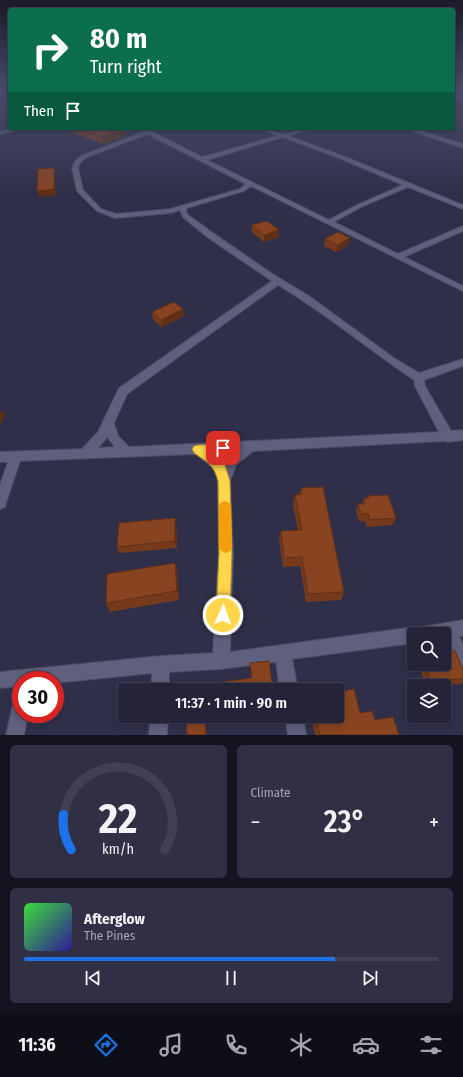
<!DOCTYPE html>
<meta charset="utf-8">
<style>
:root{--surface:#242338;--page:#302f43;--text:#f1f3f6;--muted:#a3a4ae;--line:#414053;--accent:#1a73e8}
body{margin:0;font-family:"Fira Sans Condensed",sans-serif;background:var(--page);color:var(--text);height:100vh;display:flex;flex-direction:column;font-size:15px;white-space:nowrap}
*{box-sizing:border-box;margin:0}
p{font-size:13px;color:var(--muted)}
.icon{flex:none;width:22px;height:22px;fill:none;stroke:currentColor;stroke-width:2;stroke-linecap:round;stroke-linejoin:round}
.map{position:relative;height:735px;overflow:hidden}
.side{display:flex;flex-direction:column;gap:10px;padding:10px;background:#14131f;flex:1}
.side>*{flex:none}
.guide{position:absolute;left:8px;top:8px;width:447px;height:122px;border-radius:4px;box-shadow:0 2px 6px #0003,0 0 0 1px var(--line);background:#0b6e4f;color:#fff;overflow:hidden}
.tools{position:absolute;left:407px;top:627px;display:grid;gap:8px}
.tools a{display:grid;place-items:center;width:44px;height:44px;border-radius:4px;background:var(--surface);box-shadow:0 2px 6px #0003,0 0 0 1px var(--line);font-size:20px}
.speed{position:absolute;left:12px;top:671px;display:flex;gap:8px;font-size:20px;font-weight:700;text-align:center}
.speed>*{display:grid;place-content:center;width:52px;height:52px;border-radius:50%;background:var(--surface);box-shadow:0 2px 6px #0003,0 0 0 1px var(--line);line-height:1}
.speed .limit{border:6px solid #d22;background:#fff;color:#111}
.pin{position:absolute;display:grid;place-items:center;width:34px;height:34px;color:#fff;margin:-17px;border-radius:8px;box-shadow:0 2px 6px #0006}
.me{position:absolute;width:44px;margin:-22px;rotate:2deg;stroke-linejoin:round;filter:drop-shadow(0 0 3px #0008)}
.turn{display:flex;align-items:center;gap:14px;height:84px;padding:0 16px;font-size:18px}
.turn .icon{width:52px;height:52px;stroke-width:2.5}
.turn b{display:block;font-size:28px;line-height:34px}
.then{display:flex;align-items:center;height:38px;padding:0 16px;background:#0003;gap:8px;font-size:15px}
.big{font-size:30px;font-weight:600;line-height:1.1}
.side .card{flex:1;display:flex;flex-direction:column;justify-content:center;gap:6px;min-width:0;padding:0 14px;border-radius:6px;background:var(--page)}
.side .dial{align-items:center;gap:0}
.dial svg{height:104px;overflow:visible;fill:none;stroke:var(--line);stroke-width:7;stroke-linecap:round;text-anchor:middle}
.dial text{fill:var(--text);stroke:none}
.song{display:flex;align-items:center;gap:12px}
.cover{width:48px;height:48px;border-radius:6px;background:linear-gradient(135deg,hsl(120 70% 55%),hsl(250 70% 35%))}
.played{height:4px;border-radius:2px;background:linear-gradient(90deg,var(--accent) 75%,var(--line) 75%)}
.keys{display:flex;justify-content:space-around;direction:ltr}
.heat{display:flex;justify-content:space-between;align-items:center;font-size:22px;direction:ltr}
.side .tiles{flex:1;display:grid;gap:10px;grid-template-columns:1fr 1fr}
.card:last-child{grid-column:span 2}
.trip{position:absolute;left:118px;top:683px;width:226px;height:40px;border-radius:4px;background:var(--surface);box-shadow:0 2px 6px #0003,0 0 0 1px var(--line);font-weight:600;line-height:40px;text-align:center}
.menu{display:flex;height:64px;justify-content:space-around;align-items:center;background:#0e0e16;color:var(--muted)}
.menu .icon{width:28px;height:28px}
.menu .on{color:var(--accent)}
.menu b{font-size:18px;color:var(--text)}
.map>svg:first-child{display:block}
</style>
<div class="map">
<svg width="463" height="735" viewBox="0 0 463 735">
<rect width="100%" height="100%" fill="#302f4a"/>
<g fill="none" stroke-linecap="round" stroke-linejoin="round">
<defs>
<path id="street" d="M453,93l10,4v2l-10,-4z
M18,128h9l-27,6v-2z
M137,128h6l7,3 52,26 76,-21 -18,-8c8,0 16,6 24,6 10,-1 18,-6 28,-6l-24,8 55,20 120,49v4l-55,-22 -47,20 -27,15 64,32 65,-28v5l-59,26 59,29v5l-212,-105 -7,5 -57,17 -1,3 2,4 25,18 58,40 38,23 85,62 25,15 44,-14v7l-39,14 1,6 26,45 12,-1v10l-15,2 -3,-1 -192,10 -17,14 -6,16 3,72 -3,99 184,-25 2,1 47,-8v16h-4l4,9v27l-6,-2 -13,-31v-5h-30v9l-122,16 6,31h-18l-4,-28 -55,7 -52,3v18h-18l1,-17 -97,10v-3h-34v6l-21,2v-16l161,-16 52,-3 6,-100 -1,-72 -3,-11 -19,-16 -176,7 -14,42 -1,4 -5,2v-24l8,-23h-8v-10l82,-3 16,-17 21,-44 153,-107 -65,-44 -24,-20 -3,-7 -9,3 -56,5 -18,-7 -20,-20 -5,-23 3,-7 6,-5 62,-24zM147,134l99,50 -6,5 -70,20 -54,5 -15,-5 -18,-19 -5,-22 2,-5 5,-5zM283,137l56,21 64,27 -46,20 -28,15 -122,-60zM278,285c47,28 90,64 136,95l1,6 24,46 -310,15 -11,-11 -4,-13 13,-29zM107,437l8,10 -17,1zM235,452l-8,6 -3,5 -12,-10z
M404,128h7l52,16v4z
M21,693v21h7l-4,21h-18l9,-39z
M150,716h18l-1,19h-18z
M285,716h18l3,19h-18z"/>
</defs>
<!-- street casing -->
<use href="#street" stroke="#4c4b62" stroke-width="2"/>
<!-- street -->
<use href="#street" fill="#605f7d" fill-rule="evenodd"/>
</g>
<!-- wall -->
<path fill="#753a1c" d="M73,128h45l6,2 1,7 -22,7 -28,-10z
M252,225l27,12 -15,5 -12,-10z
M325,239l23,6 -12,7 -12,-6z
M183,309l1,7 -22,11 -9,-7 -1,-8z
M301,488l43,104 -3,8 -35,2 -6,-36 -17,1 -4,-27 2,-9h17l-5,-27 2,-9h4z
M368,496l28,22 -4,7 -25,2 -2,-6h-6l-3,-10 2,-7h4l2,-6h4z
M175,518l1,7 1,23 -58,5 -2,-6z
M175,563l2,10 2,27 -69,12 -4,-9z
M250,663l23,27 -67,-6 45,-6 -1,-11z
M419,664h25l19,6v12l-2,2 -36,2z
M360,713l15,7 24,15h-84l-3,-15 3,-4h22z
M255,716h22v1l-1,3 -20,2z"/>
<!-- shaded-wall -->
<path fill="#5f3017" d="M124,130l1,7 -22,7 -1,-7z
M54,168l1,6 1,21 -17,2 -2,-6z
M279,230v7l-15,5v-7z
M350,238l-2,7 -12,7 1,-7z
M183,309l1,7 -22,11 -1,-7z
M2,410l3,5 -5,11v-12z
M175,518l1,7 1,23 -2,-7z
M175,563l2,10 2,27 -2,-9z"/>
<!-- building -->
<path fill="#884421" stroke="#5f3017" d="M76,128h42l6,2 -22,7z
M54,168v21l-17,2 1,-22z
M267,221l12,9 -15,5 -12,-10z
M338,232l12,6 -13,7 -12,-6z
M174,302l9,7 -22,11 -9,-8z
M323,487l21,105 -36,2 -6,-37 -18,1 -3,-27 21,-1 -7,-35 7,-1 -1,-6z
M388,495l8,23 -26,2 -2,-6h-7l-3,-10h7l-1,-6h5l-1,-2z
M175,518v23l-58,6 2,-24z
M175,563l2,28 -71,12 1,-29z
M444,651h11l8,19v9l-33,2 -5,-17h19z
M269,661l4,29h-89l1,-6h21l46,-6 -2,-15z
M354,689l6,24 12,-2 3,9 18,-3 6,18h-79l-4,-19h21v-24z
M186,716h19l1,19h-19z
M256,716h21v1l-21,2z"/>
<!-- sky -->
<linearGradient id="sky" x2="0" y2="1"><stop stop-color="#1a1a29"/><stop offset="0.47" stop-color="#484d6b"/><stop offset="1" stop-color="#484d6b" stop-opacity="0"/></linearGradient>
<rect width="463" height="193" fill="url(#sky)"/>
<!-- route -->
<path fill="#ffd54a" stroke="#a68a30" d="M223,444l4,1 2,3 -2,3 -16,2 14,12 5,16 2,72 -2,62 -2,5 -5,2 -5,-2 -2,-5 3,-62 -1,-72c-4,-16 -11,-19 -24,-28l-2,-4 2,-3 4,-1z"/>
<!-- slow -->
<path fill="#f59e0b" d="M225,501l4,2 2,4 1,40 -2,4 -4,2 -5,-2 -2,-4v-40l1,-4z"/>
</svg>
<div class="tools">
<a><svg class="icon" aria-label="search" viewBox="0 0 24 24"><circle cx="10" cy="10" r="6"/><path d="M15 15l6 6"/></svg></a>
<a><svg class="icon" aria-label="layers" viewBox="0 0 24 24"><path d="M12 4l9 5-9 5-9-5zM3 14l9 5 9-5"/></svg></a>
</div>
<div class="speed"><div class="limit">30</div></div>
<div class="pin" style="left:223px;top:448px;background:#d93025"><svg class="icon" aria-label="arrive" viewBox="0 0 24 24"><path d="M6 21V4h12l-3 4 3 4H6"/></svg></div>
<svg class="me" style="left:223px;top:615px" viewBox="-20 -20 40 40"><circle r="17" fill="#ffd54a" stroke="#fff" stroke-width="3"/><path d="M0-11L8 9 0 5-8 9z" fill="#fff"/></svg>
<div class="trip">11:37 · 1 min · 90 m</div>
<div class="guide">
<div class="turn"><svg class="icon" aria-label="right" viewBox="0 0 24 24"><path d="M7 20v-9h11M14 6l5 5-5 5"/></svg><div><b>80 m</b>Turn right</div></div>
<div class="then">Then<svg class="icon" aria-label="arrive" viewBox="0 0 24 24"><path d="M6 21V4h12l-3 4 3 4H6"/></svg></div>
</div>
</div>
<section class="side">
<div class="tiles">
<div class="card dial"><svg viewBox="0 0 100 80">
<path d="M14 69A42 42 0 1 1 86 69"/>
<path d="M14 69A42 42 0 0 1 8 42" stroke="#1a73e8"/>
<text x="50" y="56" font-size="32" font-weight="700">22</text>
<text x="50" y="72" font-size="11">km/h</text>
</svg></div>
<div class="card"><p>Climate</p>
<div class="heat"><a>−</a><b class="big">23°</b><a>+</a></div>
</div>
<div class="card">
<div class="song"><i class="cover"></i><div><b>Afterglow</b><p>The Pines</p></div></div>
<div class="played"></div>
<div class="keys"><svg class="icon" aria-label="previous" viewBox="0 0 24 24"><path d="M18 5L8 12l10 7zM5 5v14"/></svg><svg class="icon" aria-label="pause" viewBox="0 0 24 24"><path d="M8 5v14M16 5v14"/></svg><svg class="icon" aria-label="next" viewBox="0 0 24 24"><path d="M6 5l10 7-10 7zM19 5v14"/></svg></div>
</div>
</div>
</section>
<nav class="menu">
<b>11:36</b>
<svg class="icon on" aria-label="directions" viewBox="0 0 24 24"><path d="M12 3l9 9-9 9-9-9zM9 14v-3h6M13 9l2 2-2 2"/></svg>
<svg class="icon" aria-label="music" viewBox="0 0 24 24"><path d="M9 18V5l10-2v13"/><circle cx="6" cy="18" r="3"/><circle cx="16" cy="16" r="3"/></svg>
<svg class="icon" aria-label="phone" viewBox="0 0 24 24"><path d="M5 4h4l2 5-3 2q2 4 5 5l2-3 5 2v4C11 20 4 13 5 4z"/></svg>
<svg class="icon" aria-label="climate" viewBox="0 0 24 24"><path d="M12 3v18M4 7l16 10M4 17L20 7"/></svg>
<svg class="icon" aria-label="car" viewBox="0 0 24 24"><path d="M5 17H2v-5l4-1 3-4h7l3 4 3 1v5h-3M9 17h6M6 11h13"/><circle cx="7" cy="17" r="2"/><circle cx="17" cy="17" r="2"/></svg>
<svg class="icon" aria-label="filters" viewBox="0 0 24 24"><path d="M4 7h16M4 17h16"/><circle cx="9" cy="7" r="2"/><circle cx="15" cy="17" r="2"/></svg>
</nav>
